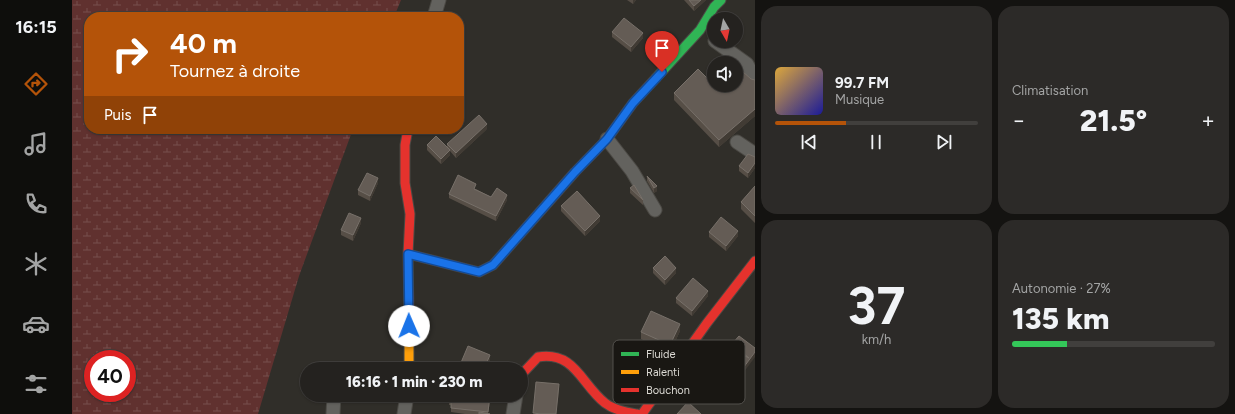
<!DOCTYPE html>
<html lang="fr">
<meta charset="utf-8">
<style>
:root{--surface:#24221f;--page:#2c2a28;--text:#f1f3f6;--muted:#a3a4a4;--line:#413f3d;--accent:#b45309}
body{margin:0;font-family:Figtree,sans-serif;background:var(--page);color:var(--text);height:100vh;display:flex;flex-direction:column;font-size:15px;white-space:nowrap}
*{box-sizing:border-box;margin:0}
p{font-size:13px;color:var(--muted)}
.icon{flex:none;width:22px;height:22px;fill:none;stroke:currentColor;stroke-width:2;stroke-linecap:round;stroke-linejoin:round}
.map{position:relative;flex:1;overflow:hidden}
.sheet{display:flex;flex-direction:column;gap:6px;padding:6px;background:#141311;width:480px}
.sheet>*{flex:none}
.top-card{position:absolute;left:12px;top:12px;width:380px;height:122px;border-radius:16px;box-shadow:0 1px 3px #0004,0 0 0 1px var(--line);background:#b45309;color:#fff;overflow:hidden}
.needle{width:26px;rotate:171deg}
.fabs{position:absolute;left:635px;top:12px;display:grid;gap:8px}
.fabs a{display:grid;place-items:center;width:36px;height:36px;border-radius:50%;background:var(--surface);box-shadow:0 1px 3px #0004,0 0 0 1px var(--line);font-size:20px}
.speed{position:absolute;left:12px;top:350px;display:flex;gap:8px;font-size:20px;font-weight:700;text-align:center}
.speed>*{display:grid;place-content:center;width:52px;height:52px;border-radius:50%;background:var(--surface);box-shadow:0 1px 3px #0004,0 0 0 1px var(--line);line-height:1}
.speed .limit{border:6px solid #d22;background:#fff;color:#111}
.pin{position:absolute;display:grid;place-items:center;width:34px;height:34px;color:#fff;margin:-41px -17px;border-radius:50% 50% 50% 0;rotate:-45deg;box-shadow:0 0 4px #0007}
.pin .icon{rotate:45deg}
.me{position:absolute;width:44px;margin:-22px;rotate:359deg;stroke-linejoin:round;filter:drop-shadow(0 0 3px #0008)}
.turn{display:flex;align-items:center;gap:14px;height:84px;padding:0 20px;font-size:18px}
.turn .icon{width:52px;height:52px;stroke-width:2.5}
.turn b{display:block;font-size:28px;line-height:34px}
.then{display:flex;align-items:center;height:38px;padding:0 20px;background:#0003;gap:8px;font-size:15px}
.big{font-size:30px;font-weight:800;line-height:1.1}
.sheet .widget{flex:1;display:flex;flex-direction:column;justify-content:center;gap:6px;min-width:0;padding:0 14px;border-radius:16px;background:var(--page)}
.sheet .dial{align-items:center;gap:0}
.dial b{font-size:52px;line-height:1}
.song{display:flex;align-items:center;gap:12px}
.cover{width:48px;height:48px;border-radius:6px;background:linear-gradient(135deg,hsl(40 70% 55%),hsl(240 70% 35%))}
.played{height:4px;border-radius:2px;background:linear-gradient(90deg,var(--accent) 35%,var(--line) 35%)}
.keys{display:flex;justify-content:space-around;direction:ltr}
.heat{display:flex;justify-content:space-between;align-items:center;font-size:22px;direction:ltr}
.charge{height:6px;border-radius:3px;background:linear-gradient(90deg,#34c759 27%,var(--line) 0)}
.sheet .tiles{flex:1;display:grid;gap:6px;grid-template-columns:repeat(2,1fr)}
.trip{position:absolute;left:228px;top:362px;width:228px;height:40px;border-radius:20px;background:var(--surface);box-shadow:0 1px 3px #0004,0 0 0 1px var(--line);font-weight:800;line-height:40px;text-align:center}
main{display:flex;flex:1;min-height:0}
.tab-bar{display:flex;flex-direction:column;width:72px;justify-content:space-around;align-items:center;background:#0e0e0c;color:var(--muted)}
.tab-bar .icon{width:28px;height:28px}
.tab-bar .active{color:var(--accent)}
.tab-bar b{font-size:18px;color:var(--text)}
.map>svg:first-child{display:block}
</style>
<main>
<nav class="tab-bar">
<b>16:15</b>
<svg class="icon active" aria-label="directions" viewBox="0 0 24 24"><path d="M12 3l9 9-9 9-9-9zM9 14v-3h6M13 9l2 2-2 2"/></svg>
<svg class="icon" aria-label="music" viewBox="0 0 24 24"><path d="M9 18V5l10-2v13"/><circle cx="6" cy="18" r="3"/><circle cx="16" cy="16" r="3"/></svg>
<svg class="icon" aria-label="phone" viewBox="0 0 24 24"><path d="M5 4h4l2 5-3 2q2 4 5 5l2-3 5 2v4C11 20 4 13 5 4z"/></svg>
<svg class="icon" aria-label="climate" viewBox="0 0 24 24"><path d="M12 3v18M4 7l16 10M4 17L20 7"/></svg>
<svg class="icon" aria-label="car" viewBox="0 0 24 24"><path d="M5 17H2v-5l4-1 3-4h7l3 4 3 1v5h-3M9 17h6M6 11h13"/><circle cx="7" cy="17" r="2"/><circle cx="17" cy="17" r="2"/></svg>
<svg class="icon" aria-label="filters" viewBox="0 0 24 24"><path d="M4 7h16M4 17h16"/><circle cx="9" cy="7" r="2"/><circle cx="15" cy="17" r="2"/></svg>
</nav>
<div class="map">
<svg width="683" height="414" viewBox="0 0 683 414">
<defs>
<pattern id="wetland-marsh" width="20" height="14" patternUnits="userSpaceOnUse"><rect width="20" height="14" fill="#60312f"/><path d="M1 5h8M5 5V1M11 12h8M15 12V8" fill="none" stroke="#764e4c"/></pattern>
</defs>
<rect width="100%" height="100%" fill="#302e29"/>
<!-- wetland -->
<path fill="url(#wetland-marsh)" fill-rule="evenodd" d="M0,0h329l-7,17h-305v112h264l-54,147 -41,138h-186zM21,359h34v34h-34z"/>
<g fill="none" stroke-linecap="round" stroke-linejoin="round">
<defs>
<path id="street" d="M362,17l5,-17
M643,41l32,23 8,15
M535,139l25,32 23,39
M665,142l18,12
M261,414l1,-19
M332,414l3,-19
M441,414l3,-19"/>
<path id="fast" d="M584,78l44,-48 14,-23 7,-7"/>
<path id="slow" d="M337,315v54"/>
<path id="jam" d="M336,129l-3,16v38l5,31 -2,40 1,61
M336,254l71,18 14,-7 82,-93 32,-33 26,-36 23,-25
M449,375l17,-18c37,-6 43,27 67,46 9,7 21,9 32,11
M570,414l65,-91 48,-62"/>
</defs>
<!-- street casing -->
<use href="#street" stroke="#4b4944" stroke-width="15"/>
<!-- fast casing -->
<use href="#fast" stroke="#4b4944" stroke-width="11"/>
<!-- slow casing -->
<use href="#slow" stroke="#4b4944" stroke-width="11"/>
<!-- jam casing -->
<use href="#jam" stroke="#4b4944" stroke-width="11"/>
<!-- street -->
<use href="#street" stroke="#63625e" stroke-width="13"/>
<!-- fast -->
<use href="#fast" stroke="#30b455" stroke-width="9"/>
<!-- slow -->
<use href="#slow" stroke="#ff9f0a" stroke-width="9"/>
<!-- jam -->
<use href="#jam" stroke="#e5322d" stroke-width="9"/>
</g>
<!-- wall -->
<path fill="#564e46" d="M555,0h9l-3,4z
M612,0h22l-12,11z
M540,32l31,6 -12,14 -19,-15z
M679,79l4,1v36l-36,31 -45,-47v-7l46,-2z
M415,129l-31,29 -6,-7v4l-9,9 -14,-14v-5l20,2v-3z
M683,157v11l-7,10 -9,-7v-5z
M575,176l10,15 -3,2 -7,-12z
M306,183l-8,18 -12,-6v-5z
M683,186v37l-14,-14v-7z
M558,188l13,12v5l-13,-12z
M404,189l15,8 16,3 -11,21 -47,-23v-4z
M489,206l39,15 -15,15 -24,-25z
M289,223l-8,18 -12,-6v-5z
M637,232l29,4 -12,15 -17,-14z
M581,268l23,5 -11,12 -12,-12z
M636,296l-16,20 -16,-13v-5z
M608,331l-10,22 -29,-14v-7z
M660,344l23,4 -20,36 -10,-5 -8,11 -14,-10v-5l14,-11 19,-13 -4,-2z
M418,360l-4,9h-26v-4z
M377,395h42l-3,19h2h-25l-14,-2v-7h-2z"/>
<!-- shaded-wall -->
<path fill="#413b34" d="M561,0h3l-3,4z
M629,0h5l-12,11v-5z
M571,33v5l-12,14v-5z
M683,109v7l-36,31v-7z
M415,124v5l-31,29v-5z
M378,150v5l-9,9v-5z
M683,163v5l-7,10v-5z
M306,178v5l-8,18v-5z
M585,186v5l-3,2v-5z
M435,195v5l-11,21v-5z
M528,216v5l-15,15v-5z
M289,218v5l-8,18v-6z
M666,231v5l-12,15v-5z
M604,268v5l-11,12v-5z
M636,291v5l-16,20v-5z
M608,324v7l-10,22v-8z
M683,352v5l-20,27v-5z
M418,355v5l-4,9h-2z
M653,374v5l-8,11v-5z
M487,384v8l-3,22z
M418,395h1l-3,19v-2z"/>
<!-- building -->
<path fill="#645c55" stroke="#777069" d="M617,0h12l-7,6z
M552,18l19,15 -12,14 -19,-15z
M626,69l22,22 7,-6h9v-9l6,-5 9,8 4,1v29l-36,31 -45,-47z
M407,115l8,9 -31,29 -9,-9z
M364,136l14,14 -9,9 -14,-14z
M676,154l7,3v6l-7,10 -9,-7z
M295,173l11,5 -8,18 -12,-6z
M386,175l18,9 -2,5 17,8 6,-9 10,7 -11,21 -47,-22z
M575,176l10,10 -3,2z
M562,185l9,15 -13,-12z
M683,186v30l-14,-14z
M505,191l23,25 -15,15 -24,-25z
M277,213l12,5 -8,17 -12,-5z
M649,217l17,14 -12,15 -17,-14z
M593,256l11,12 -11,12 -12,-12z
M621,278l15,13 -16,20 -16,-13z
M579,311l29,13 -10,21 -29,-13z
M667,336l16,12v4l-20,27 -10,-5 -8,11 -14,-10 10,-14 4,3 12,-16 20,10 -17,-14z
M396,346l22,9 -6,14h-15l-9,-4z
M464,382l23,2 -3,30h-15l-8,-1z
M377,395h41l-2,17 -37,-4v-7l-2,-1z
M616,402l13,12h-24z
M407,412l11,2h-11z"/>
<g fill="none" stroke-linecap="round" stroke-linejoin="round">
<defs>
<path id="route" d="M337,326l-1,-72 71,18 14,-7 82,-93 32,-33 26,-36 29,-31"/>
</defs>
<!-- route casing -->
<use href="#route" stroke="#114b97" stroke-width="10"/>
<!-- route -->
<use href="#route" stroke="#1a73e8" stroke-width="7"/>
</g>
<!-- legend -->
<rect x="541" y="340" width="132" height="64" rx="6" fill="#191713" stroke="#53514d" stroke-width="1"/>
<rect x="549" y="352" width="18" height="4" fill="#30b455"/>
<rect x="549" y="370" width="18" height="4" fill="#ff9f0a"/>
<rect x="549" y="388" width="18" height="4" fill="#e5322d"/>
<g font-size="11" fill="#dbd9d3">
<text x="574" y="358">Fluide</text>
<text x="574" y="376">Ralenti</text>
<text x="574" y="394">Bouchon</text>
</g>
</svg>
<div class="fabs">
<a><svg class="needle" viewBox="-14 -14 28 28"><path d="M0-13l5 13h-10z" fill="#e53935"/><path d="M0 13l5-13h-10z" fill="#a3a4a4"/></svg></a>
<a><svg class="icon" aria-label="sound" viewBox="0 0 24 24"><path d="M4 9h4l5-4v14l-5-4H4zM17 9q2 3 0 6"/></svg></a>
</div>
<div class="speed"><div class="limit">40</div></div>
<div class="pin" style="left:590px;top:72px;background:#d93025"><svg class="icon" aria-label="arrive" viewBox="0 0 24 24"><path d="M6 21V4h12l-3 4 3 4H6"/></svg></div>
<svg class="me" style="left:337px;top:326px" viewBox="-20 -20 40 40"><circle r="19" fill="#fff"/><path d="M0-13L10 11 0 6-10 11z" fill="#1a73e8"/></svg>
<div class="trip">16:16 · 1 min · 230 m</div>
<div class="top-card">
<div class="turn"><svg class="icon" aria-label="right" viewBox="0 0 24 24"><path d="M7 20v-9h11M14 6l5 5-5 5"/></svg><div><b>40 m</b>Tournez à droite</div></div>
<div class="then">Puis<svg class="icon" aria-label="arrive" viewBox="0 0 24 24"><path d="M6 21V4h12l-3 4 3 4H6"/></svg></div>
</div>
</div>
<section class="sheet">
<div class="tiles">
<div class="widget">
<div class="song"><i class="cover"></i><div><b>99.7 FM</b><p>Musique</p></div></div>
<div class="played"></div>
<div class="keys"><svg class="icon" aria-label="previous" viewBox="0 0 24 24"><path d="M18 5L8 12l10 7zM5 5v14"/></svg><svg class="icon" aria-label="pause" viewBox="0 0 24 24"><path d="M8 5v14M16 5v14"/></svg><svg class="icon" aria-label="next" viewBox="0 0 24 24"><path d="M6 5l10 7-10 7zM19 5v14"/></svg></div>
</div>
<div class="widget"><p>Climatisation</p>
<div class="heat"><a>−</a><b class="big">21.5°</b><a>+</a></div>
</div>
<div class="widget dial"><b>37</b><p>km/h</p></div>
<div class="widget"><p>Autonomie · 27%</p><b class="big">135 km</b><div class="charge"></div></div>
</div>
</section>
</main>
